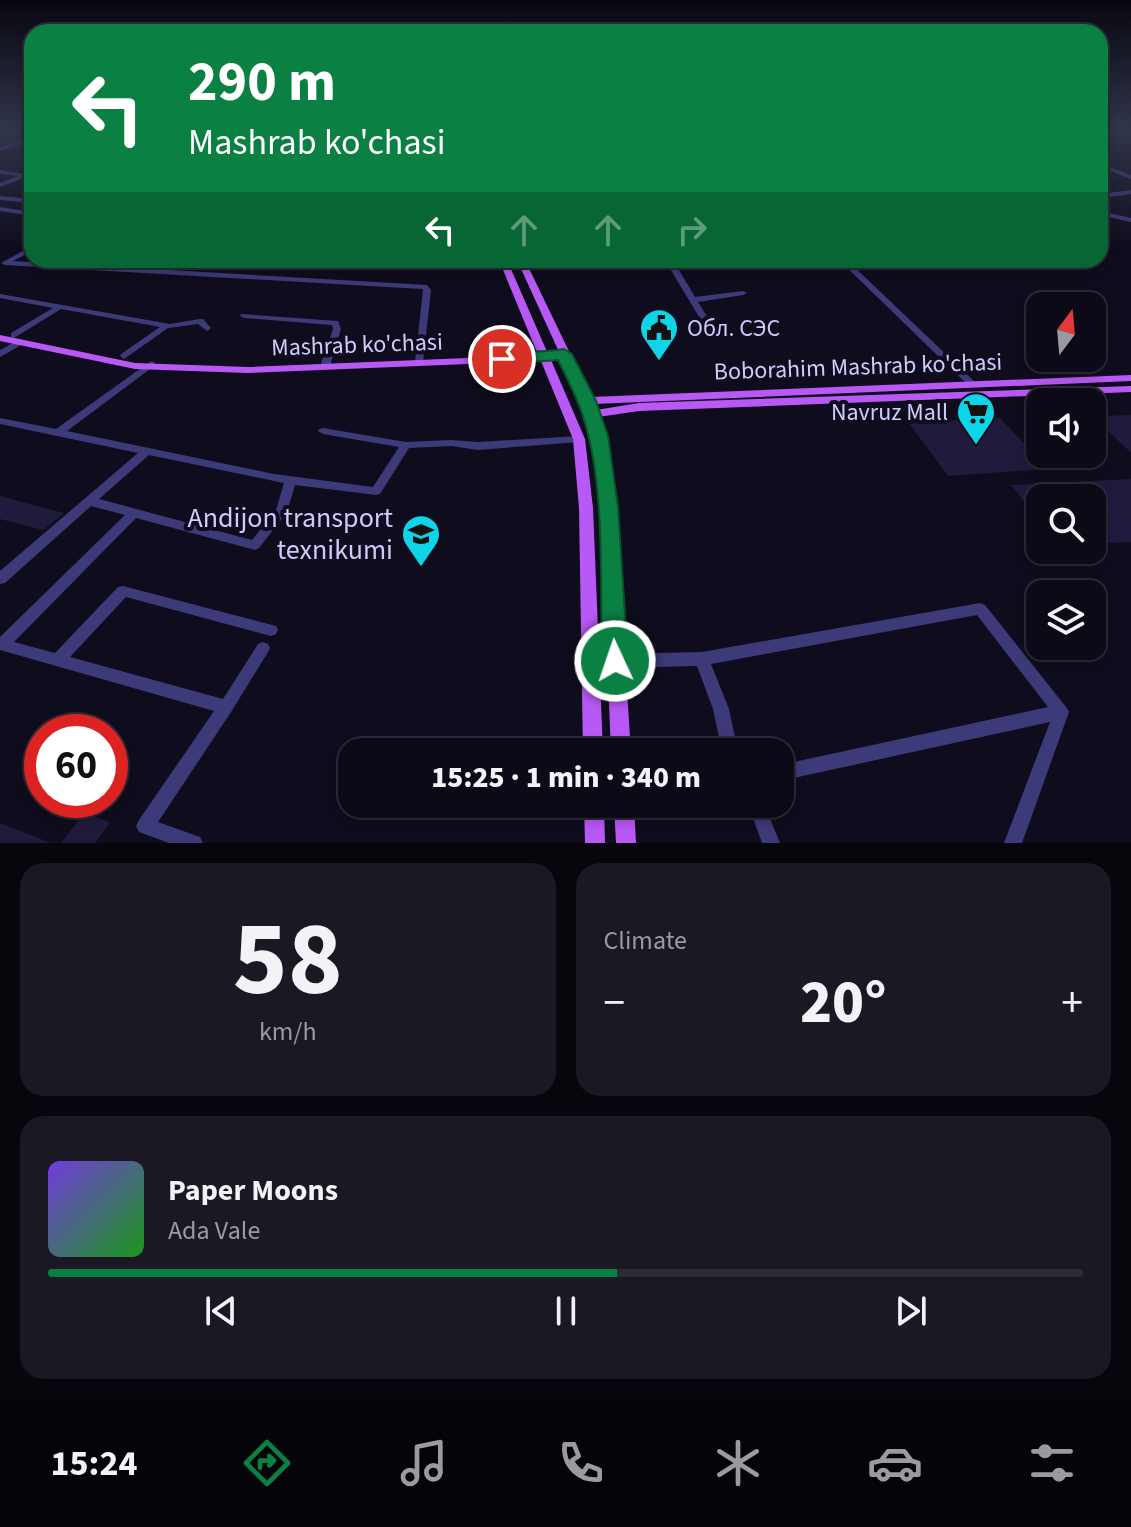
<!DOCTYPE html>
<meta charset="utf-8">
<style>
:root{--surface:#0b0a16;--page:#191823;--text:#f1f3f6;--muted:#9a9aa1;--line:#2b2b35;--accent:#0b8043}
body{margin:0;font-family:"Source Sans 3",sans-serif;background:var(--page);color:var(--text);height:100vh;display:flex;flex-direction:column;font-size:30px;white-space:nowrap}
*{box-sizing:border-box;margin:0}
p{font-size:26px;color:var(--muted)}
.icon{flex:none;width:44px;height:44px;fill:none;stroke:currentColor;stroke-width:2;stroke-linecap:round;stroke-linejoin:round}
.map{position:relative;height:843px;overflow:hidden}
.panel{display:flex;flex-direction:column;gap:20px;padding:20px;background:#06060c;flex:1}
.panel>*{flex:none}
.hud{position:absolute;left:24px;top:24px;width:1084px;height:244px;border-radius:24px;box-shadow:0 4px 12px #0003,0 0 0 2px var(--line);background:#0b8043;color:#fff;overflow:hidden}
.needle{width:52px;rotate:16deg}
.controls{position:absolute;left:1026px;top:292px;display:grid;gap:16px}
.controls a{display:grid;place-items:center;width:80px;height:80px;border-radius:16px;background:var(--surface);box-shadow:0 4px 12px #0003,0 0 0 2px var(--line);font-size:40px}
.speed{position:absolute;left:24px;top:714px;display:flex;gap:16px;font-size:40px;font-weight:700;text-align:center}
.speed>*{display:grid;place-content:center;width:104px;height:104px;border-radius:50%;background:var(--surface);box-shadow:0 4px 12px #0003,0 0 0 2px var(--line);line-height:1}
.speed .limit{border:12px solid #d22;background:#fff;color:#111}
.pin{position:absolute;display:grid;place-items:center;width:68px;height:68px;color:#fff;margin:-34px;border:4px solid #fff;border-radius:50%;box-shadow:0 2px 8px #0007}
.me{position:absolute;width:88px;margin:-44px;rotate:357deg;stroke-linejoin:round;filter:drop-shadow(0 0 6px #0008)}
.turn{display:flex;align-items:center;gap:28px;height:168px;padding:0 32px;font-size:36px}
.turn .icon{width:104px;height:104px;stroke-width:2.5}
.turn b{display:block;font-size:56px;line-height:68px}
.lanes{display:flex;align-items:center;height:76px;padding:0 32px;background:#0003;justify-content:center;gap:40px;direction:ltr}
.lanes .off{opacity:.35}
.big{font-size:60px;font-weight:800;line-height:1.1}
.panel .widget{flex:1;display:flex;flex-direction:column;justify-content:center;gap:12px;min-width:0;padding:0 28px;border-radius:24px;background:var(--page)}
.panel .dial{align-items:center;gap:0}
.dial b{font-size:104px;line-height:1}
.song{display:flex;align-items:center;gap:24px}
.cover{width:96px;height:96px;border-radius:12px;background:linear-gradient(135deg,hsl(260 70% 55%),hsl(120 70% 35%))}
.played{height:8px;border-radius:4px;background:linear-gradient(90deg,var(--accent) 55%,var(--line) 55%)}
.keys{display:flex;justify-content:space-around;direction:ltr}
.heat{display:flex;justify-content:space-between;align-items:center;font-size:44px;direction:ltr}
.panel .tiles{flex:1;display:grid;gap:20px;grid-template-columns:1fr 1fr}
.widget:last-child{grid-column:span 2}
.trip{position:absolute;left:338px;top:738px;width:456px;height:80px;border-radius:24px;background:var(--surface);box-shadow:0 4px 12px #0003,0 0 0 2px var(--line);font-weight:800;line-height:80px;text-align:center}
.tabs{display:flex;height:128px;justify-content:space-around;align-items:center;background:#040409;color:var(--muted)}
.tabs .icon{width:56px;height:56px}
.tabs .selected{color:var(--accent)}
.tabs b{font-size:36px;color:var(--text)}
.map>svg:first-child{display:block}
</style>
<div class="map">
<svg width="1131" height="843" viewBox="0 0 1131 843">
<rect width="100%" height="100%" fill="#0f0d1d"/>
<!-- building -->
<path fill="#201a3d" d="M1131,415v38l-38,-37z
M1000,418l48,51 -100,7 -39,-53z
M1131,479v63l-22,1 -17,-19v-26h-52v23l-29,-36z
M0,496l64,17 -21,17 -43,-11z
M84,813l26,9 -15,21h-34z
M0,823l51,20h-51z"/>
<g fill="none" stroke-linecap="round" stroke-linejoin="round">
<!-- minor -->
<path fill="#3c3a79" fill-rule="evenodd" d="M32,137v3l-32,11v-4z
M1100,163l31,12v4l-31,-12z
M0,170l24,4 8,-3v4l-32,12v-4l18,-7 -18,-2z
M1131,190v4l-31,4v-4z
M0,196l32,3v4l-32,-3z
M0,207l26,4 6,-2v4l-5,2 -27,-4z
M1100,211l31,7v4l-31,-7z
M32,246v5l-19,10 414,24 4,5 -8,72 -4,3 -4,-3 8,-72 -1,-1 -417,-24 -4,-2z
M667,260h6l22,37 48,-6 4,2 -4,2 -45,7 13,21 -4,2h-3l-38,-63z
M839,260h8l128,122 2,2 -2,2h-6z
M988,260h9l12,8 -7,2z
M0,294l170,30 30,-5h3l8,9 -4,3 -9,-7 -30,4 -44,31 -4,-3 1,-2 39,-27 -99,-18 -47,29 -3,-1v-4l42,-25 -53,-10z
M241,314l97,7 3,8 -11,37 -5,3 -5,-3 13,-37 -1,-4 -88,-7 -4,-2z
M20,339l4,3 -1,2 -23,13v-7z
M151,361l3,1 1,2 -1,2 -87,65 207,43 99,13 26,-40 -76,-13 -5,-3 1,-2 4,-1 83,14 45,-2 27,2 101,-6 5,3 -5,3 -101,8 -27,-4 -42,2 -29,46 -4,1 -81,-10 -8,27 -28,36 -4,2 -119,-32 -122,124 41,11 63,-66 5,-1 153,40 2,4 -2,4 -5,2 -145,-39 -56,60 153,42 35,-55 5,-2 5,2 2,4 -2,4 -37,60 -73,110 42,15 3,6h-34l-30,-11 -3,-6 3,-6 75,-109 -214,-61v-13l125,-122 -34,-9 -86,77 -5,1v-13l138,-118 -138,-29v-6l56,11zM149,455l135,28 -8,27 -24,30 -153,-41z
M980,603l5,2 81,102 3,5 -47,131h-18l46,-121 -270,59v-16l268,-58 -71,-92 -266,49 18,45 9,43h-16l-9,-43 -16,-43 -82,2 -5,-2 -2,-5 2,-5 5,-2 87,-2z
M748,804h16l16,39h-18z"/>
<!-- major -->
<path fill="#b859f6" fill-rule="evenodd" d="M499,260h8l41,94 11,-2 -42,-92h8l66,137 540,-22v6l-537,23 2,6 43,-7 492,-17v6l-492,19 -41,6 6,19 11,71 16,245h-20l-10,-245 -9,-71 -11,-35 -20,-43 -10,2 34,79 8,69 10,244h-20l-4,-244 -6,-69 -32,-78 -294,12 -112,-4 -135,-28v-6l135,28 112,4 291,-12z
M584,804h20l1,39h-20z
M614,804h20l2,39h-20z"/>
</g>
<!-- sky -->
<linearGradient id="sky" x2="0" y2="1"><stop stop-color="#080710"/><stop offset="0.52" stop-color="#31354c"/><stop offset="1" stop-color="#31354c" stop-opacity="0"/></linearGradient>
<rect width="1131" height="247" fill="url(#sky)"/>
<!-- route -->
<path fill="#0b8043" stroke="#07532c" stroke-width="2" d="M564,349l8,5 24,47 12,35 10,71 10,154 -4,8 -9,4 -9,-4 -4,-8c-2,-70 3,-160 -14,-227 -6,-26 -18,-50 -30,-74l-56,4 -8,-5c11,-9 52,-6 70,-10z"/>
<!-- icons -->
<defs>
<symbol id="civic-pin" viewBox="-11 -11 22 30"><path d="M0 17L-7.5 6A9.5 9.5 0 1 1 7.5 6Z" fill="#0dd4e6" stroke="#0f0d1d"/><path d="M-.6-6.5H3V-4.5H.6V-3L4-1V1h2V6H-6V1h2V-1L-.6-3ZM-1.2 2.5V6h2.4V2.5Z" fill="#111"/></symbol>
<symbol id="supermarket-pin" viewBox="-11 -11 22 30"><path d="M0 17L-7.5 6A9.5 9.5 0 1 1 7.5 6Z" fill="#0dd4e6" stroke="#0f0d1d"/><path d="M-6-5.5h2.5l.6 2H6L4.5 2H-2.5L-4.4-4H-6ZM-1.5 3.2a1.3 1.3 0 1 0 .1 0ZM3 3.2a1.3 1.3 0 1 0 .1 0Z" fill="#111"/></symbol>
<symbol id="university-pin" viewBox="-11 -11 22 30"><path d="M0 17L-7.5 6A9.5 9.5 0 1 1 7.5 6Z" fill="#0dd4e6" stroke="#0f0d1d"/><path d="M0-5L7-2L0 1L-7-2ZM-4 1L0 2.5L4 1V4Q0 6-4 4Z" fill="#111"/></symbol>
</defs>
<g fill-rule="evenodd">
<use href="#civic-pin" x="637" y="306" width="44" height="60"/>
<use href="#supermarket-pin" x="954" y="390" width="44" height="60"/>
<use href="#university-pin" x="399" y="512" width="44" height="60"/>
</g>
<g text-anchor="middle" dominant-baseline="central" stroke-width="8" stroke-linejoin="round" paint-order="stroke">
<!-- poi labels -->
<g font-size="24" fill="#d0cbfc" stroke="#0f0d1d" text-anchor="start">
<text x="687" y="328">Обл. СЭС</text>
<text x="948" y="412" text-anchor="end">Navruz Mall</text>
</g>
<!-- street labels -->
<g font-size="24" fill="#d0cbfc" stroke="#0f0d1d">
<text transform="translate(357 345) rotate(-2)">Mashrab ko'chasi</text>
<text transform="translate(858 367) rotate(-2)">Boborahim Mashrab ko'chasi</text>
</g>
<!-- near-poi labels -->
<g font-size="28" fill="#d0cbfc" stroke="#0f0d1d" text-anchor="end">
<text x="393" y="518">Andijon transport<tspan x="393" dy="32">texnikumi</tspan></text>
</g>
</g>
</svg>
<div class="controls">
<a><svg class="needle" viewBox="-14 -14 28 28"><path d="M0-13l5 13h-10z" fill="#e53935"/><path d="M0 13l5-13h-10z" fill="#9a9aa1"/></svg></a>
<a><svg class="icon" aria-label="sound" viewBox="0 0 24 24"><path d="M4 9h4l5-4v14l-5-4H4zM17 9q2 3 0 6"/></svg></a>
<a><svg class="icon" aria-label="search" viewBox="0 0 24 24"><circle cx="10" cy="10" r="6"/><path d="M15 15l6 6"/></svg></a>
<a><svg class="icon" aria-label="layers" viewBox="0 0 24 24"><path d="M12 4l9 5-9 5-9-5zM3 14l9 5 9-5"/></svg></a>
</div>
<div class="speed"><div class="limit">60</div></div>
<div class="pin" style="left:502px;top:359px;background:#d93025"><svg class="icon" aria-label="arrive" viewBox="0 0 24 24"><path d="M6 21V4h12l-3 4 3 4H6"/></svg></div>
<svg class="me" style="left:615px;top:661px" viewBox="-20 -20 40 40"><circle r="17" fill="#0b8043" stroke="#fff" stroke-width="3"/><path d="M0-11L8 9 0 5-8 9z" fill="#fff"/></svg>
<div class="trip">15:25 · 1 min · 340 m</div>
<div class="hud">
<div class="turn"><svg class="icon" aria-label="left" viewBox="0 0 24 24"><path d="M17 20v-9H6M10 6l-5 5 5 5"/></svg><div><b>290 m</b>Mashrab ko'chasi</div></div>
<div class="lanes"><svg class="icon" aria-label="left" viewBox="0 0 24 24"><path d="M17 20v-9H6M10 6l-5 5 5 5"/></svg><svg class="icon off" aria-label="ahead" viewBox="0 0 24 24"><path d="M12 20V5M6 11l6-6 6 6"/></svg><svg class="icon off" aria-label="ahead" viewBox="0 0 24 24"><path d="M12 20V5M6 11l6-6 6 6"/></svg><svg class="icon off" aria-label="right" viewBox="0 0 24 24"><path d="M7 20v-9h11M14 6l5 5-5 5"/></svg></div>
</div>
</div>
<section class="panel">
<div class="tiles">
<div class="widget dial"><b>58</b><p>km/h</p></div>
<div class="widget"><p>Climate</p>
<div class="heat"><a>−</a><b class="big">20°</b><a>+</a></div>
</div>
<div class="widget">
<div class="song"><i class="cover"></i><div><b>Paper Moons</b><p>Ada Vale</p></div></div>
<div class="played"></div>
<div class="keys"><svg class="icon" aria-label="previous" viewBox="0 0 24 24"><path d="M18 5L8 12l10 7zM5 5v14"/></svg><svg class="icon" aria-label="pause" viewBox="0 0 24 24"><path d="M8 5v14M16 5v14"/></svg><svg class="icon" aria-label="next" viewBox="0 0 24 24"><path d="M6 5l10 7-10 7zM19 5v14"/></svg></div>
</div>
</div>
</section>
<nav class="tabs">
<b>15:24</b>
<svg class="icon selected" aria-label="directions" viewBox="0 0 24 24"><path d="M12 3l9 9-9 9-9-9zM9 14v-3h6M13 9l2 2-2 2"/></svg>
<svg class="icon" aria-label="music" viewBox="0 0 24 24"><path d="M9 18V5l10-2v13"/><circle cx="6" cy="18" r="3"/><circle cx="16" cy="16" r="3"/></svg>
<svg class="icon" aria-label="phone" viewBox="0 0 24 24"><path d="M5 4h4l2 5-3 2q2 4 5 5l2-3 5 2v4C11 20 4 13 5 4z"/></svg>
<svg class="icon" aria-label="climate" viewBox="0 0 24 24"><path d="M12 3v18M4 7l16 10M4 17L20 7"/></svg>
<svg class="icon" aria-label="car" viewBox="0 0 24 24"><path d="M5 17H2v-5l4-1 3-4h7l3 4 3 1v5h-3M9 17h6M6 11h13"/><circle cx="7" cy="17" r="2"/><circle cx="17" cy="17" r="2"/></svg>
<svg class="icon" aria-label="filters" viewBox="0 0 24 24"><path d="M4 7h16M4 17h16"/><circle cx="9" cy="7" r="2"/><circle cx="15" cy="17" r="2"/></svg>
</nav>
